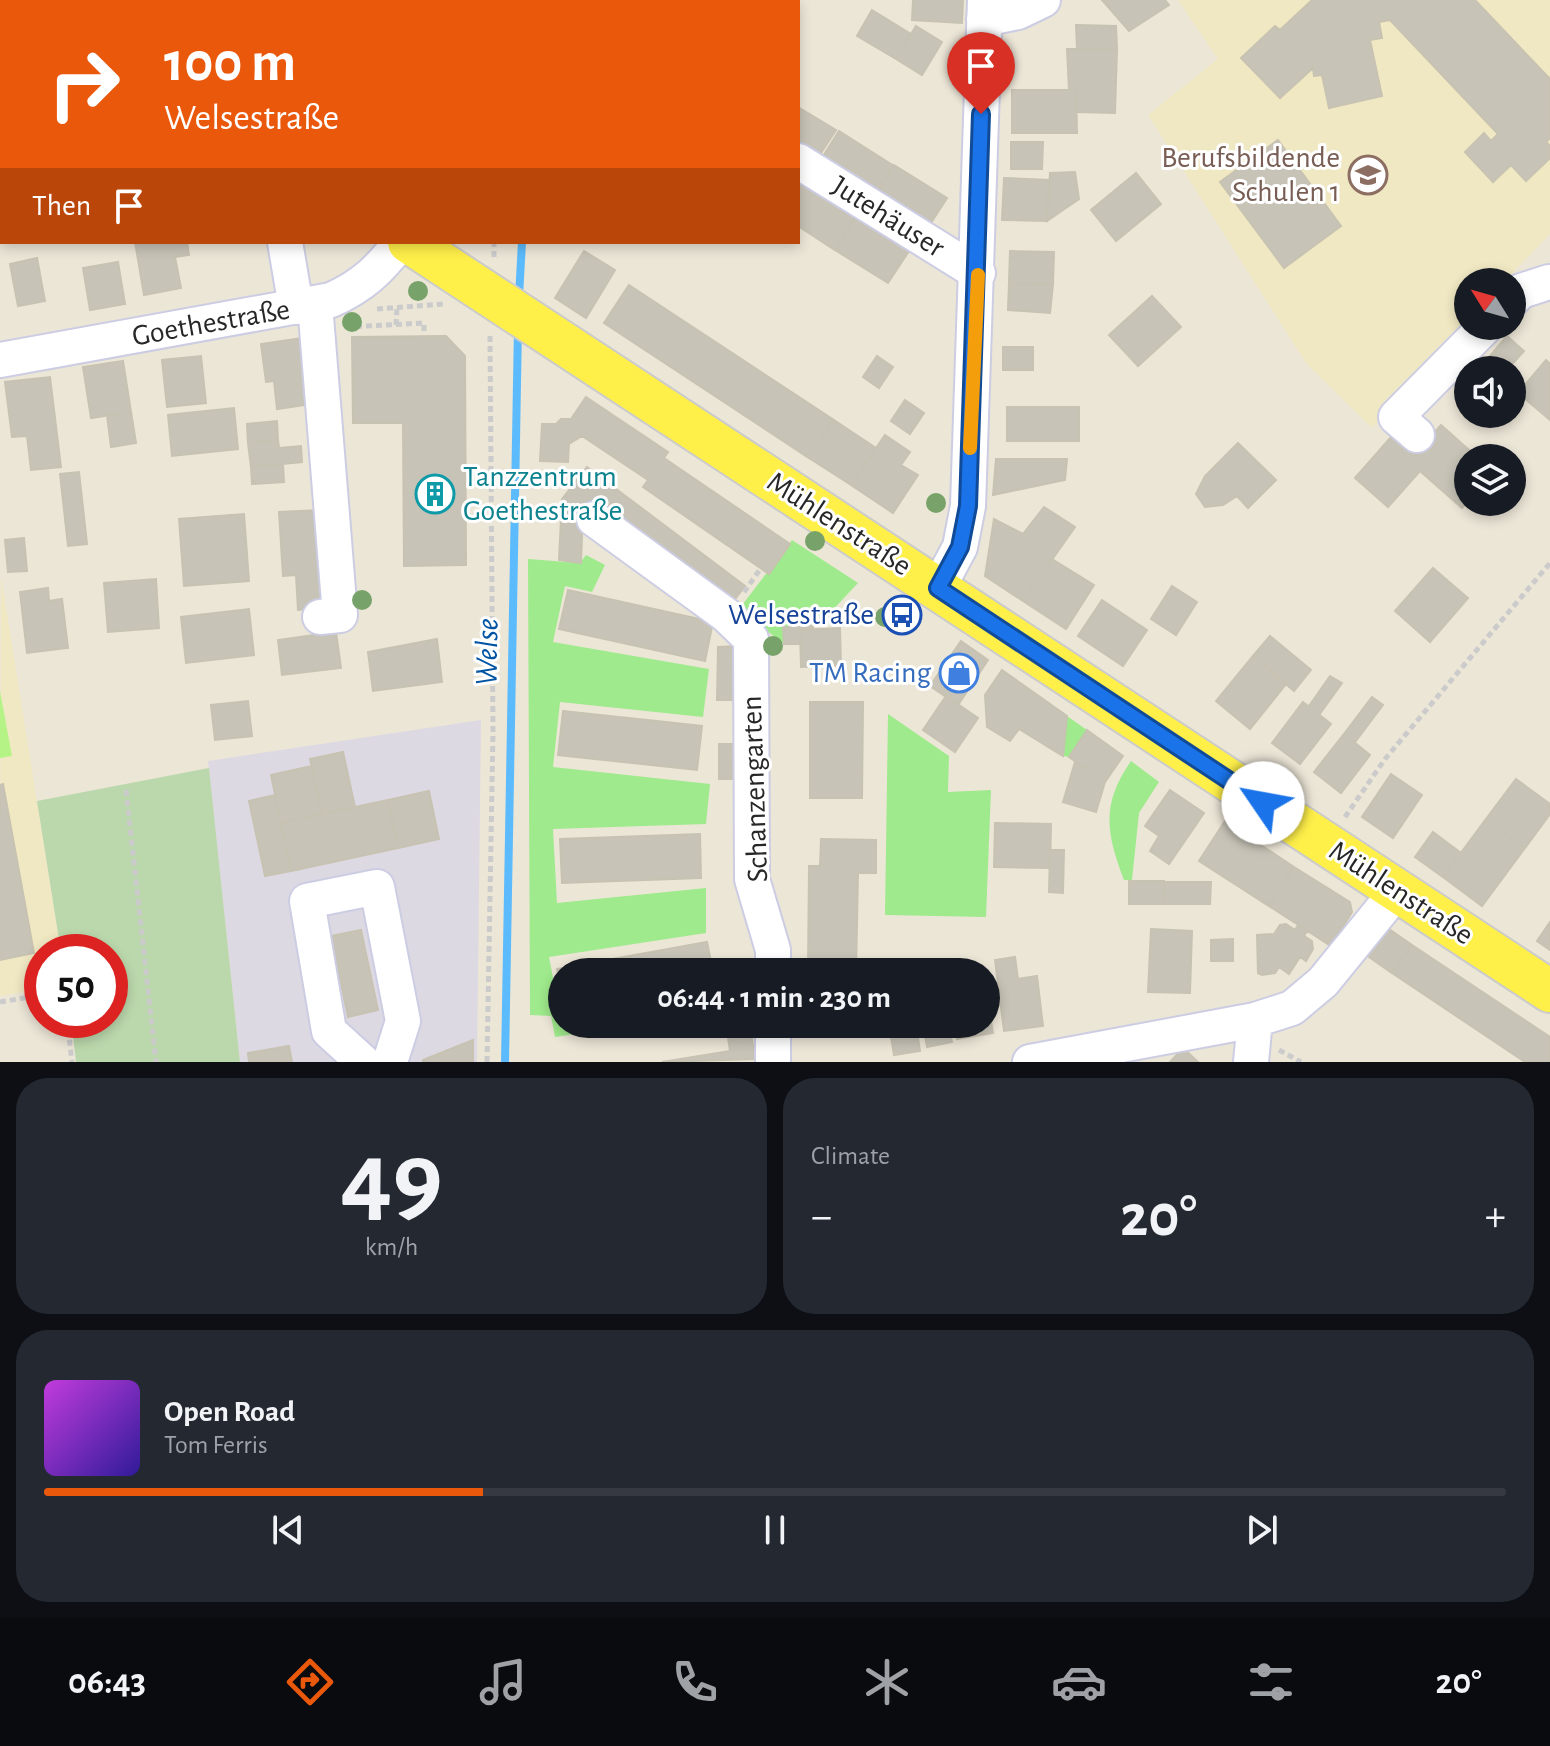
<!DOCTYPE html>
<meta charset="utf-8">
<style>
:root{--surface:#171b24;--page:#242831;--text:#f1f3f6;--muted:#9ea1a6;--line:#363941;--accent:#ea580c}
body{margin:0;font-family:"Alegreya Sans",sans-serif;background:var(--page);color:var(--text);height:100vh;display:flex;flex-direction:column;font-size:30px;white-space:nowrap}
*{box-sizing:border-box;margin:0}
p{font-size:26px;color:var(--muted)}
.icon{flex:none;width:44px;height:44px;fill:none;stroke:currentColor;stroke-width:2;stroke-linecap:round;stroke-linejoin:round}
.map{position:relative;height:1062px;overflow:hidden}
.sheet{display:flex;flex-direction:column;gap:16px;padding:16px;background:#0d0f14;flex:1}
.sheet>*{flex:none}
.banner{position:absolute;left:0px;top:0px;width:800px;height:244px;box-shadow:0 4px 12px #0003;background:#ea580c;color:#fff;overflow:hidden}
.needle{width:52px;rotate:307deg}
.fabs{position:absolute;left:1454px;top:268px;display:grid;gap:16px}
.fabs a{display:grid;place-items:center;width:72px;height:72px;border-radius:50%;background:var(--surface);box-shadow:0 4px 12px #0003;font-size:40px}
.speed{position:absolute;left:24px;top:934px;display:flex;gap:16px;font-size:40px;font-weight:700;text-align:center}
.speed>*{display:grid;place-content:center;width:104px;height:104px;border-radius:50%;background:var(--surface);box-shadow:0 4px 12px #0003;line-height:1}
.speed .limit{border:12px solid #d22;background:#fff;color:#111}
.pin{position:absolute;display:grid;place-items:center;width:68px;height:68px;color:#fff;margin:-82px -34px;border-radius:50% 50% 50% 0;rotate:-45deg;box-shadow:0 0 8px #0007}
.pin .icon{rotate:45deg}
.me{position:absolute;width:88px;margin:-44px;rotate:303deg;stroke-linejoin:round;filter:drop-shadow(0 0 6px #0008)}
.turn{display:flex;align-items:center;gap:28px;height:168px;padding:0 32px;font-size:36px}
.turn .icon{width:104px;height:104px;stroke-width:2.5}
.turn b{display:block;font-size:56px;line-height:68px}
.then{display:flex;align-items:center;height:76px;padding:0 32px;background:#0003;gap:16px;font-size:30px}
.big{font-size:60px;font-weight:600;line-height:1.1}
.sheet .card{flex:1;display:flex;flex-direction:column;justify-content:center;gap:12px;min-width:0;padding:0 28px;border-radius:32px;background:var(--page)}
.sheet .dial{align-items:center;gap:0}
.dial b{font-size:104px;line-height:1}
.song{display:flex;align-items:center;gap:24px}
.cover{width:96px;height:96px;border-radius:12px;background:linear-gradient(135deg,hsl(290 70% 55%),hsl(250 70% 35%))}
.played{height:8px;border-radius:4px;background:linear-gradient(90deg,var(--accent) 30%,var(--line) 30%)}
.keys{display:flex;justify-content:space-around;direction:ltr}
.heat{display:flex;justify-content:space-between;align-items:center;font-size:44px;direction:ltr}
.sheet .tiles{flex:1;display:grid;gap:16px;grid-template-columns:1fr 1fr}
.card:last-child{grid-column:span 2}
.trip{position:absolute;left:548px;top:958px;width:452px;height:80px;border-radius:40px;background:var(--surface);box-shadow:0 4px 12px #0003;font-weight:600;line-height:80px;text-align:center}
.dock{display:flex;height:128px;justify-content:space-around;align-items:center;background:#090b0e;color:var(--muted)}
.dock .icon{width:56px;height:56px}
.dock .current{color:var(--accent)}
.dock b{font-size:36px;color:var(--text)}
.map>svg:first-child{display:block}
</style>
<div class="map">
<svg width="1550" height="1062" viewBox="0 0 1550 1062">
<rect width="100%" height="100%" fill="#ece6d7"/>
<!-- industrial -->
<path fill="#ddd9e3" d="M481,720l-4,342h-237l-32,-301z"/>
<!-- education -->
<path fill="#f0e8c3" d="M1178,0h372v234l-46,48h-36v40l-96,106 -66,-65 -158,-248 70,-56z
M1,576l60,376h-19v37l-42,7z"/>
<!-- green -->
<path fill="#9fea8c" d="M792,540l66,43 -30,32 -38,2 1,10h-8l1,17 -45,-35z
M586,555l19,10 -13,27 -27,-6 -12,56 156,27 -6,48 -143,-15 -7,65 157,17 -4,40 -153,5 4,74 149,-15v45l-157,24 13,67h78l-85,13 -4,-21 -21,-1 -2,-456 52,4z
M888,714l61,42 -1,36 43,-2 -5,127 -101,-2z
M1067,716l20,14 -18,27 -6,-1z
M1131,761l28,21 -20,31 -7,67h-8c-18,-47 -23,-76 7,-119z"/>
<!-- cemetery -->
<path fill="#bbd8ac" d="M209,768l31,294h-164l-5,-42h39v-68h-49l-24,-151z"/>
<!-- pitch -->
<path fill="#b5f386" d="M0,691l12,65 -12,2z"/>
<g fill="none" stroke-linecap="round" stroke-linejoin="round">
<!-- stream -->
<path stroke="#5cbbfc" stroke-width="8" d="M535,2v-2
M519,297l3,-55
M505,1062l13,-735"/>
</g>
<!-- building -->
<path fill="#c7c3b7" stroke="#c7c2b1" stroke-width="2" d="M144,0h38l-39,2z
M406,0h44l-44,2z
M560,0h40l-2,2z
M913,0h50l-1,23 -50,-3z
M1102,0h63l4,5 -40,26z
M1312,0h163l75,79v59l-4,4 4,4v12l-24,23 -15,-16 -18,17 -28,-30 19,-19 7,8 7,-7 -108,-114 -11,2 3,16 -12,2 12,56 -53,12 -7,-33 -8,1 -1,-8 -33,30 -39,-40 34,-32 5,4z
M872,10l39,24 -15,25 -39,-23z
M1076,25l40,1 1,23h-40z
M916,26l26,16 -20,33 -26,-16z
M1067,49h50l-2,64 -39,-1v-22h-7z
M1012,90h64l1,43h-65z
M798,107l38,23 -19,29 -19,-12z
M839,131l55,35 -19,29 -55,-34z
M1278,140l63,86 -57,42 -64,-86z
M1011,142h32l-1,27h-31z
M894,165l53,33 -20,31 -52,-34z
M1075,172l4,27 -32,22 3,-48z
M1136,173l25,31 -45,37 -25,-31z
M1004,178l45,2 -2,41 -45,-1z
M800,183l55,35 -20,32 -37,-24z
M855,218l54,33 -21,32 -53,-33z
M135,242h52l2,13 -14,2 6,31 -37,7z
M584,251l31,19 -29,48 -31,-20z
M1010,251l44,1 -1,32 -44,-1z
M37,258l8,43 -27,5 -8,-42z
M118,262l7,42 -35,6 -7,-42z
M1009,283l44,1 -3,29 -42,-3z
M629,285l205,135 -25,38 -205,-135z
M1152,296l29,31 -43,39 -29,-31z
M446,336l19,20 1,209 -62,1 -1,-143h-50l-1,-86z
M1507,336l17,15 -17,19h-29z
M303,338l9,66 -35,5 -3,-28 -8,1 -5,-38z
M1003,347h30v23h-30z
M201,356l5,47 -39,4 -5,-47z
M877,356l16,11 -14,21 -16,-11z
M1546,360l4,4v56l-32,-27z
M123,361l8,51 -40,6 -8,-51z
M50,377l11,90 -30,3 -4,-34 -15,1 -7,-55z
M586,397l82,55 -4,6 126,86 -21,30 -126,-87 5,-7 -66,-44 -13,8 -1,18 -28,-1 2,-37h14l5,-5h10z
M905,400l19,13 -14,21 -19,-13z
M1007,407h72v34h-72z
M234,408l4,41 -66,7 -4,-41z
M131,412l5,31 -25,4 -4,-32z
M834,420l42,28 -25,37 -42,-27z
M277,421l1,19 -30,3 -1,-19z
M1441,425l37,33h-10v43l-6,7 -42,-37 -32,36 -33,-29 37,-42 22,19z
M885,435l25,17 -9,13 17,10 -25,38 -42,-28z
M278,440l1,8 22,-2 1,16 -51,5 -3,-24z
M1238,443l38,37 -28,28 -11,-12 -14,9 -18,2 -9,-13 9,-18z
M996,459h71l-2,21 -72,15z
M283,464l1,18 -32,2 -1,-17z
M587,467l158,119 -13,17 -143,-102 -6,7 -2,55 -22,-3 3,-61z
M79,472l8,72 -19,2 -8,-72z
M1044,507l31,20 -52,74 -38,-25 9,-57 29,15z
M320,510l4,63h-5l2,35 -23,2 -2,-35 -13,1 -4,-64z
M244,514l5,67 -65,5 -5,-67z
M24,538l3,33 -19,1 -3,-32z
M1052,559l42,26 -28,44 -43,-28z
M1433,568l35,30 -38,44 -35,-31z
M156,579l3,49 -51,4 -4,-49z
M1172,586l25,16 -21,33 -25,-16z
M48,588l1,13 13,-2 6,49 -41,5 -7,-61z
M568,590l145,32 -8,39 -146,-32z
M1102,600l45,30 -24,36 -45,-30z
M249,609l5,46 -68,8 -5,-46z
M790,616h23v13l-13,1v14h-16l-1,-17h8z
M840,628l1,38 -40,1 -1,-37z
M336,632l5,36 -59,7 -4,-35z
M1270,636l41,34 -17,21 -41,-35z
M437,639l5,43 -69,9 -5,-39z
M961,641l27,19 -30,45 -28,-19z
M739,646v54h-22l1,-53z
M1253,656l34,27 -37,46 -34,-28z
M1002,670l65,46 -4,40 -44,-27 -9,12 -23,-14 -2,-32z
M1330,676l12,7 -23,32 -10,-9z
M946,696l32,22 -23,34 -32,-22z
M1372,697l11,8 -28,37 -11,-8z
M248,701l4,35 -37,4 -4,-35z
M810,702h53l-1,96h-52z
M1303,702l28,22 -31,40 -28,-21z
M563,711l139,15 -5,44 -139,-15z
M1087,730l36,26 -18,26 -36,-25z
M1344,734l26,21 -29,38 -27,-21z
M719,744h20v35h-20z
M343,752l12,55 -33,7 -12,-55z
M1075,762l30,20 -9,30 -33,-10z
M312,766l10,48 -41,9 -10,-48z
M1391,774l31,21 -29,43 -31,-21z
M1516,779l34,25v10l-25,34 -39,-29z
M3,784l31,169 -34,7v-175z
M1170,790l34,23 -35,51 -19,-13 9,-15 -14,-10z
M429,791l10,48 -41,9 -10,-48z
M275,795l16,76 -26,5 -16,-75z
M388,800l10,48 -107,23 -10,-48z
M1486,819l39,29 -43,58 -39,-29z
M1225,821l69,46 -25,39 -70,-45z
M995,823l56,1 -1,44 -56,-1z
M1433,832l28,21 -18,24 -28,-20z
M700,834l1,44 -139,5 -2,-44z
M821,839l55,1v33h-18l-2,99h-48l1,-106h11z
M1050,850h14l-1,43 -14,-1z
M1294,867l56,35 2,10 -21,34 -62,-40z
M1129,881h35l1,23h-36z
M1165,882h46l-1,22h-45z
M1550,922v28l-13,-9z
M1286,924l9,6 3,-5 9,6 -3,5 8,5 1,8 -7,12 -6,-4 -11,17 -10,-7 -4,6 -13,2 -4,-2 -1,-38 17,-1 6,-9z
M1151,929l41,2 -2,62 -42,-1z
M1389,929l23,16 -20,28 -23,-16z
M361,930l17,80 -30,7 -17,-81z
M1233,939v22h-22v-21z
M707,942l6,30h-151v23l-5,-26z
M1412,945l138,92v25h-25l-133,-89z
M1015,957l3,22 19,-3 6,50 -39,5 -9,-71z
M987,998l6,35 -36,6 -2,-15h31z
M889,1024h27l4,27 -26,4z
M923,1024h25l4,18 -25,5z
M750,1026l5,33 -93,3 68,-11 -3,-21z
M473,1040v22h-50v-2z
M289,1046l3,16h-43l-1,-9z
M1183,1048l15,14h-28z"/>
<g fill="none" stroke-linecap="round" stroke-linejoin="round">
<defs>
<path id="minor" d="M984,19l34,-7 25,-12
M798,161l180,112
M285,242l11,65
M1512,300l9,-9 28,-9
M315,304l25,311 -20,2
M0,360l331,-60c32,-14 49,-31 70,-58
M1417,435l-21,-18 90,-91
M594,519l132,96 25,24 1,240 21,71v22
M938,588l22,-41 8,-41 17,-506
M363,1062l-34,-31 -22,-130 70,-14 26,134 -13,41
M773,1062v-38
M1030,1062l225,-42 37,-12 31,-26 74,-91
M1251,1062l4,-42"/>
<path id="major" d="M44,0l3,2
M409,242l1141,749"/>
</defs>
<!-- minor casing -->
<use href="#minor" stroke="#cccde3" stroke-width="38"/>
<!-- major casing -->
<use href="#major" stroke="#cbcbcb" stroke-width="46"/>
<!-- path -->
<path stroke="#cbcbcb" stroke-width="5" stroke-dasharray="6 4" stroke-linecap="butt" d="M507,2v-2
M494,257v-15
M377,309l66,-5
M396,325l1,-18
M346,327l78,-4v12
M744,592l17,-24
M126,790l30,272
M1345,817l40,-58 165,-196
M0,1002l42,-7
M67,1020l5,42
M1279,1050l22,12
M487,1062l6,-331 -3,-396"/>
<!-- minor -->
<use href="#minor" stroke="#fff" stroke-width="34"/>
<!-- major -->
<use href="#major" stroke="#ffef49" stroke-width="42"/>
</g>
<!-- trees -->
<g fill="#77a26a">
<circle cx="418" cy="291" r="10"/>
<circle cx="352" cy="322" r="10"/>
<circle cx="936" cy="503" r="10"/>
<circle cx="815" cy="541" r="10"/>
<circle cx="362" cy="600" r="10"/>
<circle cx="885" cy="617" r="10"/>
<circle cx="773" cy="646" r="10"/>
</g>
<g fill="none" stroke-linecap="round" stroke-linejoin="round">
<defs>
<path id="route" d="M981,114l-13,392 -8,41 -22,41 325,215"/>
</defs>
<!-- route casing -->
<use href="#route" stroke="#114b97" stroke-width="20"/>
<!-- route -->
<use href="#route" stroke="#1a73e8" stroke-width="14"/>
<!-- slow -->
<path stroke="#f59e0b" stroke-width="14" d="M970,448l8,-173"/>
</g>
<!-- icons -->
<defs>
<symbol id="school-ring" viewBox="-11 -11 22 22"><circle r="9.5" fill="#fff" stroke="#8d6e63" stroke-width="1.5"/><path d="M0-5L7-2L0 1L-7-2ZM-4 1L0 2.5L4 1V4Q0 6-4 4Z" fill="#8d6e63"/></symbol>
<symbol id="building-ring" viewBox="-11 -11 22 22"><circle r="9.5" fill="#fff" stroke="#0f9aa8" stroke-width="1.5"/><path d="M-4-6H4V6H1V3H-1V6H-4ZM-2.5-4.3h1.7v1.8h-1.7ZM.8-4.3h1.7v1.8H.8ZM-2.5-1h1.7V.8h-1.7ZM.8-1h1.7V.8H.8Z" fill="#0f9aa8"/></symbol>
<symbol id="bus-ring" viewBox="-11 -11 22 22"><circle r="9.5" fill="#fff" stroke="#1a4fb4" stroke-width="1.5"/><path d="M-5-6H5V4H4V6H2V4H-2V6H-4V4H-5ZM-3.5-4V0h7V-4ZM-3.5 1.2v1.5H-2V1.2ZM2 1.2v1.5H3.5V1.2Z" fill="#1a4fb4"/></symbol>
<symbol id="shop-ring" viewBox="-11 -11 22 22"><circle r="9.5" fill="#fff" stroke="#3f7fe0" stroke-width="1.5"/><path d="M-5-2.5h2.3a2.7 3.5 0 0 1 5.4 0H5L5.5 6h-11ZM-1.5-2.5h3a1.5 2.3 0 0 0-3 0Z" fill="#3f7fe0"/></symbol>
</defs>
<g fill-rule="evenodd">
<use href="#school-ring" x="1346" y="153" width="44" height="44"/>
<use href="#building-ring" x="413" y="472" width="44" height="44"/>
<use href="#bus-ring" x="880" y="593" width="44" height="44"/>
<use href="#shop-ring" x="937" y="651" width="44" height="44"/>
</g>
<g text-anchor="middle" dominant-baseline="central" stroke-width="6" stroke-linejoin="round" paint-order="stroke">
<!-- education labels -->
<g font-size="30" fill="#785e54" stroke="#fff" text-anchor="end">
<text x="1340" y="158">Berufsbildende<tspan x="1340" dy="34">Schulen 1</tspan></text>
</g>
<!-- street labels -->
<g font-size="30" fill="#272727" stroke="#fff">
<text transform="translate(888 217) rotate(32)">Jutehäuser</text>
<text transform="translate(211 323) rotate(-10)">Goethestraße</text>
<text transform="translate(839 524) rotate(33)">Mühlenstraße</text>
<text transform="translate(755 789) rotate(-92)">Schanzengarten</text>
<text transform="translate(1401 893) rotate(33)">Mühlenstraße</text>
</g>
<!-- culture labels -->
<g font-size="30" fill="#0d838f" stroke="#fff" text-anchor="start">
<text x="463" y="477">Tanzzentrum<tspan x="463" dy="34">Goethestraße</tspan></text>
</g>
<!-- transit labels -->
<g font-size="30" fill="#164399" stroke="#fff" text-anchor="end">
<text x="874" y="615">Welsestraße</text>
</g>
<!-- shop labels -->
<g font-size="30" fill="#366cbe" stroke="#fff" text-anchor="end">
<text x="931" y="673">TM Racing</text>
</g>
<!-- water labels -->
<g font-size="32" font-style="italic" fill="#0054a3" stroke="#fff">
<text transform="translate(487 652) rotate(-89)">Welse</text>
</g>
</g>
</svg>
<div class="fabs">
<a><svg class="needle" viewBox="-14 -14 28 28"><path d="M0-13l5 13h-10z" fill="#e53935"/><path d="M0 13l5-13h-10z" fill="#9ea1a6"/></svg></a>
<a><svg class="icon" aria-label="sound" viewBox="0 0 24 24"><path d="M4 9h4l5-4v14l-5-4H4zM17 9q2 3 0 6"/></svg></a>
<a><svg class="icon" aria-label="layers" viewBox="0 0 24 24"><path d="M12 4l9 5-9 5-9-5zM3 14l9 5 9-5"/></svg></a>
</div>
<div class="speed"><div class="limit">50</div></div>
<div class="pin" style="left:981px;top:114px;background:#d93025"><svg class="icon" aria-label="arrive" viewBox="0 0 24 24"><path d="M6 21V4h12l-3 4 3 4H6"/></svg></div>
<svg class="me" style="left:1263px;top:803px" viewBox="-20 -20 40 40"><circle r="19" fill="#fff"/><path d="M0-13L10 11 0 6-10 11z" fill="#1a73e8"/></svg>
<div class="trip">06:44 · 1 min · 230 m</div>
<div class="banner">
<div class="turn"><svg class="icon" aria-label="right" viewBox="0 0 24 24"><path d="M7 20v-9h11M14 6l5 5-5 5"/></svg><div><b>100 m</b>Welsestraße</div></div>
<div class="then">Then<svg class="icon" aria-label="arrive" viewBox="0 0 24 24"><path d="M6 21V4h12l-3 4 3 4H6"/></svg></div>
</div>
</div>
<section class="sheet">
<div class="tiles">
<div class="card dial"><b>49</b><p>km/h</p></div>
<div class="card"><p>Climate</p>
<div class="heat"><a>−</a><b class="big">20°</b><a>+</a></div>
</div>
<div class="card">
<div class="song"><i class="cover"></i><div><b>Open Road</b><p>Tom Ferris</p></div></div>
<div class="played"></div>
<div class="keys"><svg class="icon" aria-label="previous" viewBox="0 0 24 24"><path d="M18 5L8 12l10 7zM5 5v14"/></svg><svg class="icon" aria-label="pause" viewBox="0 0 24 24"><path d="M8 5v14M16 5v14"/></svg><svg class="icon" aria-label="next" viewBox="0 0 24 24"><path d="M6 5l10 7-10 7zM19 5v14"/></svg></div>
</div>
</div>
</section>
<nav class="dock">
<b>06:43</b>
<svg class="icon current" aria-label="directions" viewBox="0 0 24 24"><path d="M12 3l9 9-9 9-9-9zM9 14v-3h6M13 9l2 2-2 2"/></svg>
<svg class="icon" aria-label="music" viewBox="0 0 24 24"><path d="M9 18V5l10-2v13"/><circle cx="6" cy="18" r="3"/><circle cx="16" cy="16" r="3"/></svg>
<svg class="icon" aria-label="phone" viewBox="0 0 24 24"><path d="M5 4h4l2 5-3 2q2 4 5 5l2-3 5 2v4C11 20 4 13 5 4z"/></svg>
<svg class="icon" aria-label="climate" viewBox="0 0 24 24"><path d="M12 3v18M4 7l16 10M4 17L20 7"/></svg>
<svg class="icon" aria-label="car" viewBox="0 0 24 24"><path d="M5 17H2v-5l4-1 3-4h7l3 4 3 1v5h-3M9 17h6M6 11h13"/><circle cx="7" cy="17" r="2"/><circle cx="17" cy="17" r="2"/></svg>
<svg class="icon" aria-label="filters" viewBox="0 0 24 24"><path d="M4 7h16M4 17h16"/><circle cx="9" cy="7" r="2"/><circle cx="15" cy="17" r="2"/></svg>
<b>20°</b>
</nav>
